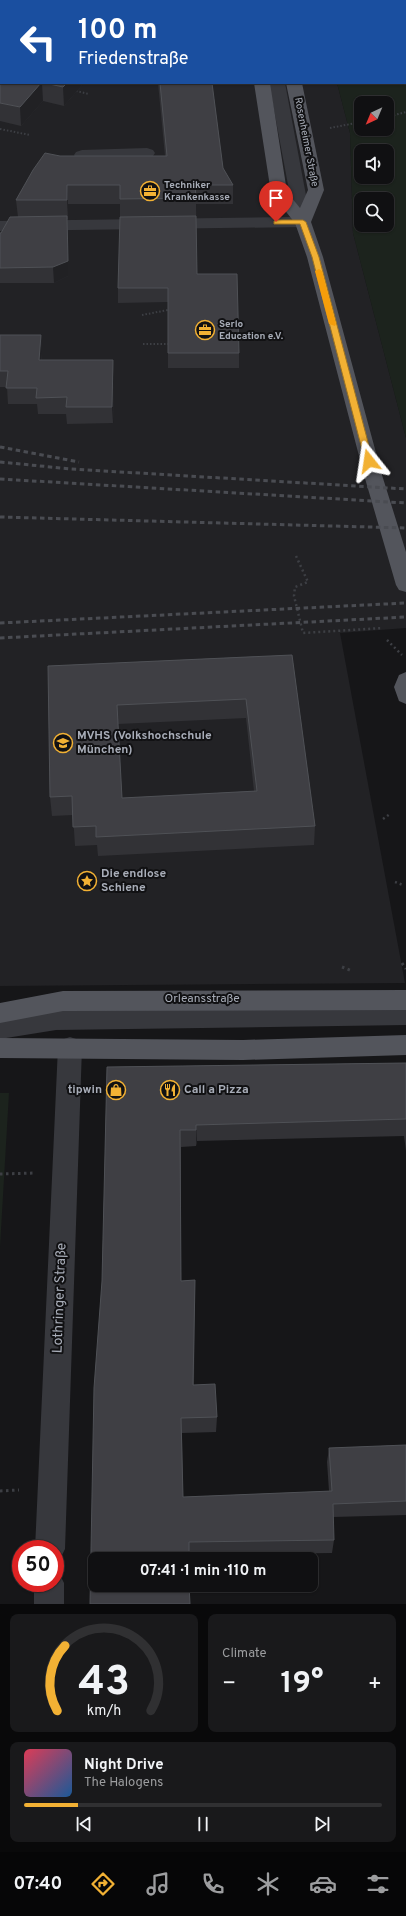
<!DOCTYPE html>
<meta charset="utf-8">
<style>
:root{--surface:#101012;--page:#19191b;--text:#f1f3f6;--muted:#9c9d9f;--line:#303032;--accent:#f2b134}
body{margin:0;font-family:Overpass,sans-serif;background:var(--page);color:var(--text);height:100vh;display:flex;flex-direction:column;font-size:15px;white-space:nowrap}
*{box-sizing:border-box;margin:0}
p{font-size:13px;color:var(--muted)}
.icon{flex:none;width:22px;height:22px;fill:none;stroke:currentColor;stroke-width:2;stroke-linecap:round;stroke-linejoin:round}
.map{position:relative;height:1604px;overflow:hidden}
.panel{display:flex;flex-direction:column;gap:10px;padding:10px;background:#09090a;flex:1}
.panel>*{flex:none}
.top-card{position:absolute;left:0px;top:0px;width:406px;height:84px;box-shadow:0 1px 3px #0004,0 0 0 1px var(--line);background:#1a4fa0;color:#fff;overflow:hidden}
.needle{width:26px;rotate:224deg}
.fabs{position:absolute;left:354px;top:96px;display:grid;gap:8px}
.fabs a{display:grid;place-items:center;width:40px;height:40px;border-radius:8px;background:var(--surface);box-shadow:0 1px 3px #0004,0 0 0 1px var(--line);font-size:20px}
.speed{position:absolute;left:12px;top:1540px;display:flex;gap:8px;font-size:20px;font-weight:700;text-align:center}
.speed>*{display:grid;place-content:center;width:52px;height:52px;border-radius:50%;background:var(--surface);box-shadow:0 1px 3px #0004,0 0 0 1px var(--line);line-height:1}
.speed .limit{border:6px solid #d22;background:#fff;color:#111}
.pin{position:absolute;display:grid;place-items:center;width:34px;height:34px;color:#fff;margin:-41px -17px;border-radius:50% 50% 50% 0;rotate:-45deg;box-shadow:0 0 4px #0007}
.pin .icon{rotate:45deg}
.me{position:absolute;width:44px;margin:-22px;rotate:345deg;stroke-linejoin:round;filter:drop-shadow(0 0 3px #0008)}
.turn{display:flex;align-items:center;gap:14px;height:84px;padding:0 12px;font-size:18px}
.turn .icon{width:52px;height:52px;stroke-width:2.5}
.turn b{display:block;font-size:28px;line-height:34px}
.big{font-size:30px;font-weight:700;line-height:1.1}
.panel .widget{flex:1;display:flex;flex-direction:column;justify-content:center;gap:6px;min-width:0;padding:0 14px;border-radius:8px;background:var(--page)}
.panel .dial{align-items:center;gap:0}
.dial svg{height:104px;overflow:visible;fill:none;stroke:var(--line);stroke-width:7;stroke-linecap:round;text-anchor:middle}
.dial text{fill:var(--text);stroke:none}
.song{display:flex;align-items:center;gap:12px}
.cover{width:48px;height:48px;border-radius:6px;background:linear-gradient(135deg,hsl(350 70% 55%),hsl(210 70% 35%))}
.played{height:4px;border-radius:2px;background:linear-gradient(90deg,var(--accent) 15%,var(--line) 15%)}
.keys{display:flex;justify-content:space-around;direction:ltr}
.heat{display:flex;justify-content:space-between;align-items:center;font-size:22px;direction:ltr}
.panel .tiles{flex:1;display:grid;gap:10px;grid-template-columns:1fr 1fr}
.widget:last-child{grid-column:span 2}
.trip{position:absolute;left:88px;top:1552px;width:230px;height:40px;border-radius:8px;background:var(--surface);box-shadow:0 1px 3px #0004,0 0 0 1px var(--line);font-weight:700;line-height:40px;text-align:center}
.menu{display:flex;height:64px;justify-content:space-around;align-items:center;background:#060607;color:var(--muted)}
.menu .icon{width:28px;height:28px}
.menu .active{color:var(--accent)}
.menu b{font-size:18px;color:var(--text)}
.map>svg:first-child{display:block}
</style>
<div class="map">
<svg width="406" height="1604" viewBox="0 0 406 1604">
<rect width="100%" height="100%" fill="#161618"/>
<!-- built -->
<path fill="#222225" d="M0,0h316l-315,1v82h336l13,50 3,100 53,205v190l-66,5 65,350 -405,3z"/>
<!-- green -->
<path fill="#1c231d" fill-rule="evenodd" d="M316,0h90v438l-53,-205 -3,-100 -13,-50h68v-82zM361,103h26v26h-26zM361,151h26v26h-26zM361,199h26v26h-26z
M0,1093h9l-9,154z"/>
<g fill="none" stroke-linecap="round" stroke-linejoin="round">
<!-- path-far2 -->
<path stroke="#3d3f44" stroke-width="2" stroke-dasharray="1.5 2" stroke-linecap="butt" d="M76,91l13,3
M387,117l19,-5
M330,128l31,-6
M0,129l30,6
M142,315l26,-5
M143,344h25"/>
<!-- path-far1 -->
<path stroke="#3d3f44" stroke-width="2.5" stroke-dasharray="2 3" stroke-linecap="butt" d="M296,556l12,26 -13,5 -1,9 9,37 80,-5
M387,640l15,15
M383,819l7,-5
M395,882l8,3"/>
<!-- path -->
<path stroke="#3d3f44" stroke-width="3" stroke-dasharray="2.5 3.5" stroke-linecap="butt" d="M402,963l4,6
M342,967l10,4
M0,1174l35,-1
M0,1491l19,-1"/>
<!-- minor -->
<path fill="#37383d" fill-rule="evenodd" d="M256,0h14l1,1h-14z
M269,83h16l26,139 -2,3 -6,2 -303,4v-10l294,-4z
M147,148l6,2 2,3 -2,3 -71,4 -6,-2 -2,-3 2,-3 6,-2z
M406,1005v20l-350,5 -56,9v-20l56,-9z
M70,1037l9,3 3,7 -17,502 -5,10 -5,3v-13h-20l23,-502 3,-7z
M55,1571l4,2 5,10v21h-30v-21h21z"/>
<!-- major -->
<path fill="#53555c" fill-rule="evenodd" d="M241,0h14v1h-14z
M273,0h14v1h-14z
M254,83h16l17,109 13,16 8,-18 -22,-107h16l22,107 -13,32 12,35 59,218 24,77v40l-7,-2 -3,-5 -32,-110 -57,-218 -12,-34 -24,-30z
M406,672v32l-7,-3 -5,-14 5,-12z
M406,990v20l-343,1 -63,12v-20l63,-12z
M406,1035v20l-163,5 -243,-2v-20l243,2z"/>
<!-- rail -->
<path stroke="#4a4c52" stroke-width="3" stroke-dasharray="4.5 3.5" stroke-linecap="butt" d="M0,447l79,15
M0,462l71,7 335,20
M0,479l406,24
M0,517l406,11
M0,623l406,-20
M0,638l406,-21"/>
</g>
<!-- wall -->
<path fill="#323236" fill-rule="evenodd" d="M0,59l1,24h83l-20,23 -21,-5 -22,25 -21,-5z
M158,83h54l11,85 10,17v19h-37l1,70 42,79v15h-71v-66l-50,1v-15l2,-71v-13h-52v15h-1l1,13v44l-14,7h-54v-50h1l17,-16 -2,-17 44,-44h105z
M0,335h41l1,16v9h71l1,16 -1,47 -46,1 -1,-10h-28l-1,-10h-29l-1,-17h-7z
M292,655l23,171 -1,19 -216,11 -1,-11 -22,1 -2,-31 -21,1 -2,-19 -2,-131zM246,718l8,73 -132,7 -4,-74z
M406,1063v88l-2,-15 -207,5 -1,5 -15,1v134l14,-1 -1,105 23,32 -1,15 -34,1 1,64 146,-6 -2,-29 2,-14 77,-3v70l-73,2 1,23 -2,13 -143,2 -87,-274 5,-214z"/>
<!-- shaded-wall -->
<path fill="#212124" d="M41,83h1l1,18 -22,25 -1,-19z
M67,83h17l-20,23 -1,-19z
M67,185l1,19v15l-1,-19z
M67,216l1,16v44l-14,7 -1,-16z
M41,335l1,16 -1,26 -2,-17z
M113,360l1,16 -1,47 -1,-16z
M196,1125l1,16 -1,5z
M195,1280v16l-2,103v-14z"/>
<!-- building -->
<path fill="#3f3f44" stroke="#4f5156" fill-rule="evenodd" d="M32,0h166v1h-166z
M0,59h1v24h40l-21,24 -20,-4z
M45,83h22l-4,4z
M160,83h52l11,85 10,17h-38l1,13 -76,1v-14h-53v15h-51l17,-30 12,-17 15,3h107z
M67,216l1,45 -15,6 -53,1v-35h1l9,-16z
M196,216l1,58h40l2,79h-71v-65h-50l2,-71z
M0,335h41l-2,25h74l-1,47h-46l1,-10 -31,1 1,-10h-31l2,-17h-8z
M292,655l23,171 -219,11v-11l-23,1 -1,-31 -22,1 -2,-131zM246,699l11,92 -135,7 -5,-93z
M406,1063v56l-210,6v5h-16l1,151 14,-1 -2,105 22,-1 2,33 -36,1 2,79 149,-6 -3,-43 77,-3v56l-73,3 1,36 -145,2v17h-94v26h94l1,19h-100l4,-216 8,-107 5,-214z"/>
<!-- route -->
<path fill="#f2b134" stroke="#9d7322" d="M276,220h27l3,2 13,35 54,204 -1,1 -3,1 -4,-2 -53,-204 -12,-33h-26v-3z"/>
<!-- slow -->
<path fill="#f59e0b" d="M319,269l3,2 14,53 -1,2 -6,-2 -14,-53z"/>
<!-- icons -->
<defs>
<symbol id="office-ring" viewBox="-11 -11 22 22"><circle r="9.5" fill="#111113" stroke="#f2b134" stroke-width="1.5"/><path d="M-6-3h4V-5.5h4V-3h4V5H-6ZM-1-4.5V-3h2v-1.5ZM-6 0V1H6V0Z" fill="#f2b134"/></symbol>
<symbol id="school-ring" viewBox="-11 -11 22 22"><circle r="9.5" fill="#111113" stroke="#f2b134" stroke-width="1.5"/><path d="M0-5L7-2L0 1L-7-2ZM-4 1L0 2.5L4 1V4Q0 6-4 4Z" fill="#f2b134"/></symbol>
<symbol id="sight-ring" viewBox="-11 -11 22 22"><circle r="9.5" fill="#111113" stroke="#f2b134" stroke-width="1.5"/><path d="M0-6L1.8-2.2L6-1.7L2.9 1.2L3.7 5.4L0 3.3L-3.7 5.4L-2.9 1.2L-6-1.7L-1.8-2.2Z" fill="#f2b134"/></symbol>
<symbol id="shop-ring" viewBox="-11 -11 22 22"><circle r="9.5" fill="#111113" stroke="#f2b134" stroke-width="1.5"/><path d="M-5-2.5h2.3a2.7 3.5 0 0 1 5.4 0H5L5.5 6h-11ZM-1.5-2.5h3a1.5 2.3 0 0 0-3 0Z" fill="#f2b134"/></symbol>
<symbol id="restaurant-ring" viewBox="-11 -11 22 22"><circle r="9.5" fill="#111113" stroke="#f2b134" stroke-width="1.5"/><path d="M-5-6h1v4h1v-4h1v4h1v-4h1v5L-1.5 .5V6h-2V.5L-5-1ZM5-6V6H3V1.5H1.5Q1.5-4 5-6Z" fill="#f2b134"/></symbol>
</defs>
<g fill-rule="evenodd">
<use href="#office-ring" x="139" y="180" width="22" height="22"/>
<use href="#office-ring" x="194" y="319" width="22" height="22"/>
<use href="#school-ring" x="52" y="732" width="22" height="22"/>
<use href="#sight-ring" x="76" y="870" width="22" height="22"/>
<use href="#shop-ring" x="105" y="1079" width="22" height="22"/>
<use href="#restaurant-ring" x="159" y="1079" width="22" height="22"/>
</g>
<g text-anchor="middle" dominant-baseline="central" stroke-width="4" stroke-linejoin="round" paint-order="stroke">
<!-- far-street labels -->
<g font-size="10" fill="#a8adb8" stroke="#111113">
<text transform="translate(306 142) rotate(79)">Rosenheimer Straße</text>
</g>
<!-- far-poi labels -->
<g font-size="10" font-weight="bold" fill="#a8adb8" stroke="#111113" text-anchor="start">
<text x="164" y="185">Techniker<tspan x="164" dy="12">Krankenkasse</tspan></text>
<text x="219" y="324">Serlo<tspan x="219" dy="12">Education e.V.</tspan></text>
</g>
<!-- poi labels -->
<g font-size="12" font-weight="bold" fill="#a8adb8" stroke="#111113" text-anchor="start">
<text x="77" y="736">MVHS (Volkshochschule<tspan x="77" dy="14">München)</tspan></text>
<text x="101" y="874">Die endlose<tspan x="101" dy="14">Schiene</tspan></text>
<text x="102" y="1090" text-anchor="end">tipwin</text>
<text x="184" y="1090">Call a Pizza</text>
</g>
<!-- street labels -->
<g font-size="12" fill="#a8adb8" stroke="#111113">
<text x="202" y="999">Orleansstraße</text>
</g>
<!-- near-street labels -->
<g font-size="14" fill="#a8adb8" stroke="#111113">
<text transform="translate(60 1298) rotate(-88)">Lothringer Straße</text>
</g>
</g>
</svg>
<div class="fabs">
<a><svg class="needle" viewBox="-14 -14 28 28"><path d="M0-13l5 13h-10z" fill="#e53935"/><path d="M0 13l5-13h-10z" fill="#9c9d9f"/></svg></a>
<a><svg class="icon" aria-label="sound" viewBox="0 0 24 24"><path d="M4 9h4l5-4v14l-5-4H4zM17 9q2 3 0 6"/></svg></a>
<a><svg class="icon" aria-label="search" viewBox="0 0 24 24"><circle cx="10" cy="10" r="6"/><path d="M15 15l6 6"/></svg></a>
</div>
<div class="speed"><div class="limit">50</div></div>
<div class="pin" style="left:276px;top:222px;background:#d93025"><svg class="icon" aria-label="arrive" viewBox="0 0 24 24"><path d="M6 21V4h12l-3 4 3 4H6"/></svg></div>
<svg class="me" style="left:369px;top:461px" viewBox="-20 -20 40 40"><path d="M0-17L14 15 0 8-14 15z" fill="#f2b134" stroke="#fff" stroke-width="4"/></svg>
<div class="trip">07:41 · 1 min · 110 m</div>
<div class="top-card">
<div class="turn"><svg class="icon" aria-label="left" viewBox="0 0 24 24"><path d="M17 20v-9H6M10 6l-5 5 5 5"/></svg><div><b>100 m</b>Friedenstraße</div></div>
</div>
</div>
<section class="panel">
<div class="tiles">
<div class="widget dial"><svg viewBox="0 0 100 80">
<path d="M14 69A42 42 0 1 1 86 69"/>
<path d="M14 69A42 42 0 0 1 20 19" stroke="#f2b134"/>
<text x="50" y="56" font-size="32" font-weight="700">43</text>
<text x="50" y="72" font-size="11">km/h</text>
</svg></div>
<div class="widget"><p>Climate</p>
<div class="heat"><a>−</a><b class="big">19°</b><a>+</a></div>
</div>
<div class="widget">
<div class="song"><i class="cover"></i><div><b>Night Drive</b><p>The Halogens</p></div></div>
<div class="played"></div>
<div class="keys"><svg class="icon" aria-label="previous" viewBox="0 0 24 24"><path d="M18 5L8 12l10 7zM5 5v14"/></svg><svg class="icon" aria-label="pause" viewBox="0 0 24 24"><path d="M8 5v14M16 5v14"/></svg><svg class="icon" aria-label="next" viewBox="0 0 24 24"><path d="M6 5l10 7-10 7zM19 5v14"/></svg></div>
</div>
</div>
</section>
<nav class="menu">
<b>07:40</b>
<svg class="icon active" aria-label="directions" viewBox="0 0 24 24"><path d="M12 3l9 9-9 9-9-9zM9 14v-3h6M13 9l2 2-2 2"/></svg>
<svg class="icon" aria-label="music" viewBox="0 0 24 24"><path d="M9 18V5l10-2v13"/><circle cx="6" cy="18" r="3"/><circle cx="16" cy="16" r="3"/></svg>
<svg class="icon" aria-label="phone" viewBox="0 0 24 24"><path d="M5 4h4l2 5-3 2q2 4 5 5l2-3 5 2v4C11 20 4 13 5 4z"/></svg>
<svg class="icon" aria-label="climate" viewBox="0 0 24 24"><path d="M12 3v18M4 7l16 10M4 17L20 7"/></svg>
<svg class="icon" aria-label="car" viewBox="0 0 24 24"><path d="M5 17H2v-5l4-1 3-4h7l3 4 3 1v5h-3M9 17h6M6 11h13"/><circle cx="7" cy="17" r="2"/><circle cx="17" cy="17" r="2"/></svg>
<svg class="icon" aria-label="filters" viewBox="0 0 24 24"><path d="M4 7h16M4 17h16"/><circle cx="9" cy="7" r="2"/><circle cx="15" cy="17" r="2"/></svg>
</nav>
